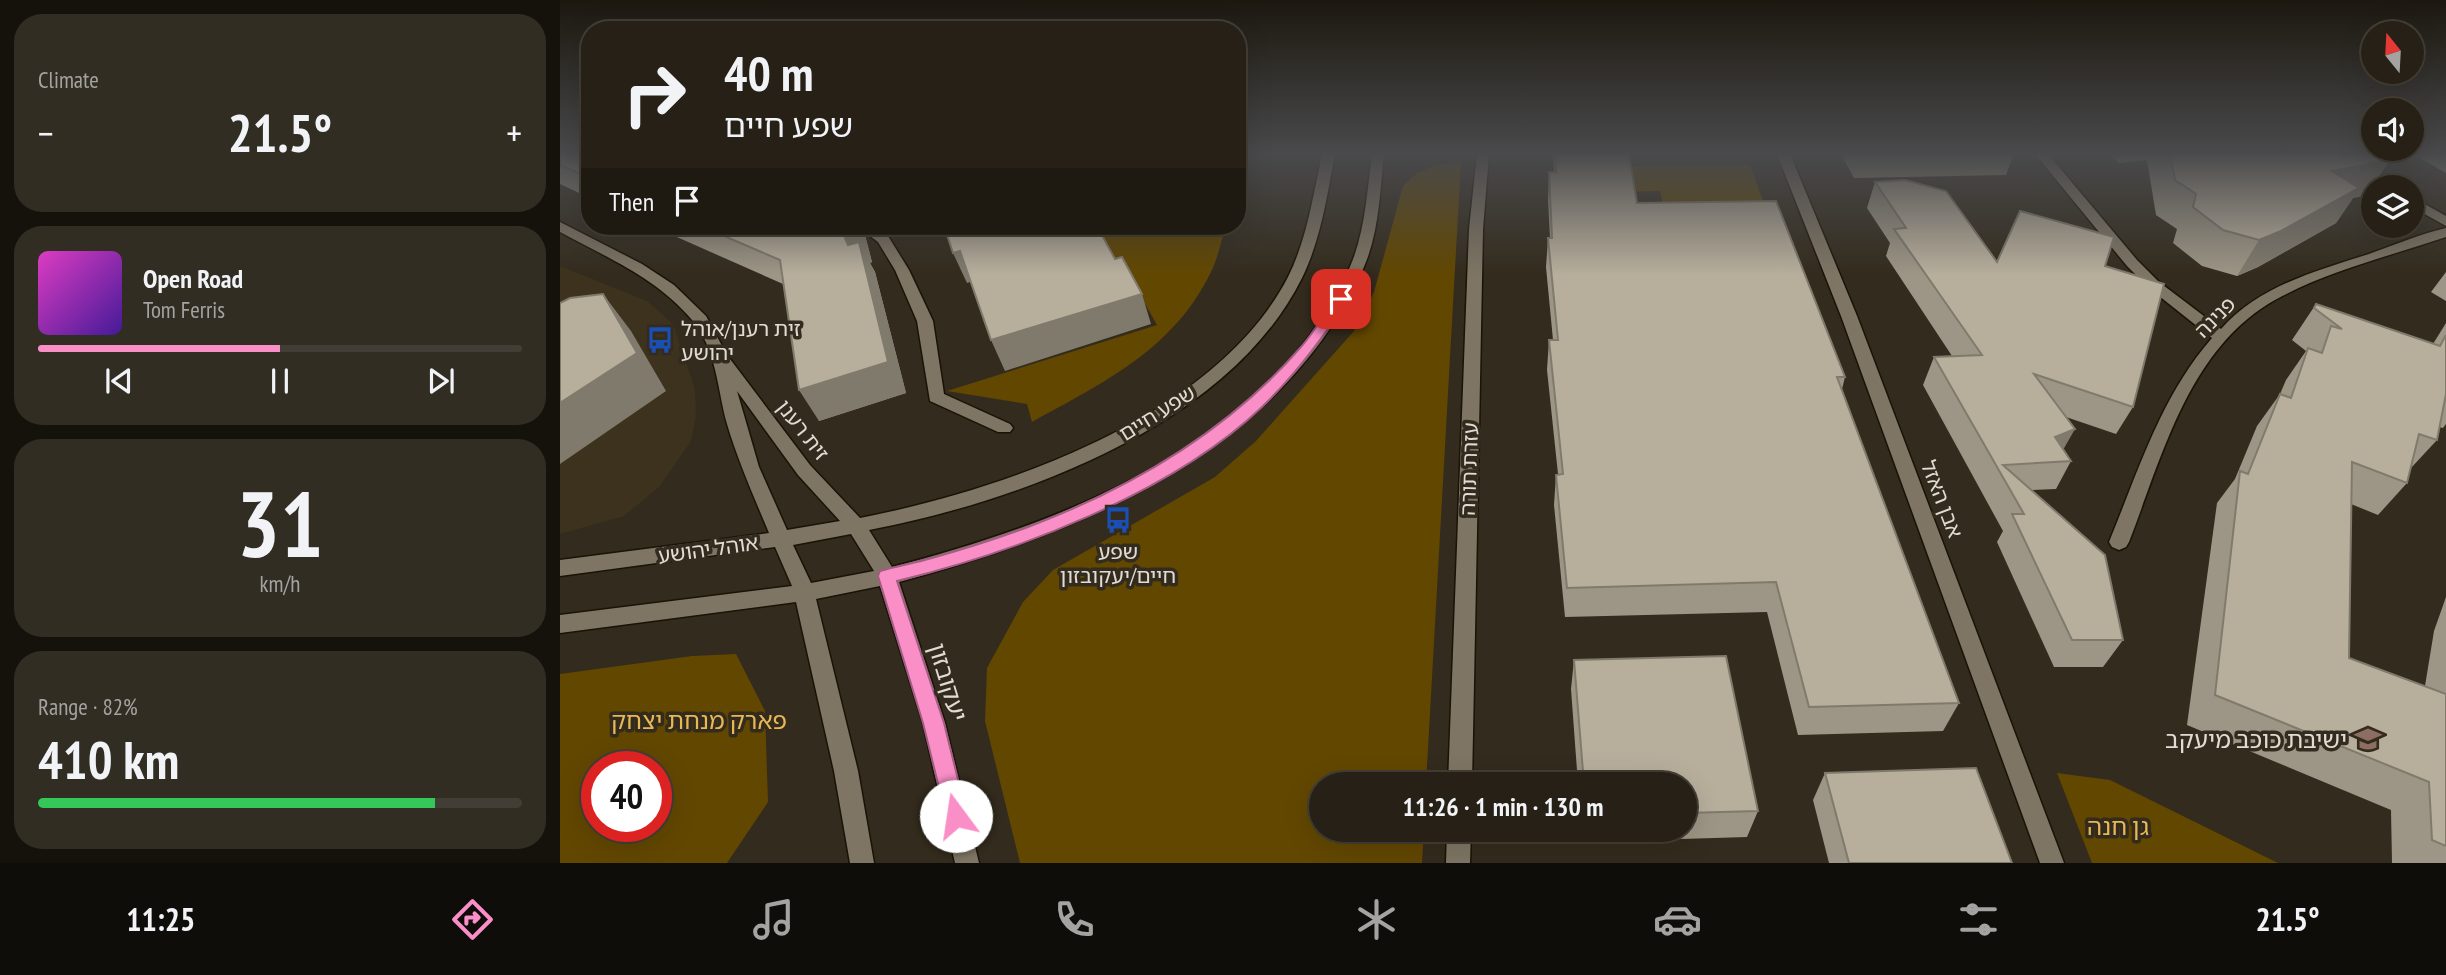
<!DOCTYPE html>
<meta charset="utf-8">
<style>
:root{--surface:#262016;--page:#322d23;--text:#f1f3f6;--muted:#a4a3a1;--line:#423e35;--accent:#fa8fc8}
body{margin:0;font-family:"PT Sans Narrow","Noto Sans Hebrew",sans-serif;background:var(--page);color:var(--text);height:100vh;display:flex;flex-direction:column;font-size:26px;white-space:nowrap}
*{box-sizing:border-box;margin:0}
p{font-size:23px;color:var(--muted)}
.icon{flex:none;width:38px;height:38px;fill:none;stroke:currentColor;stroke-width:2;stroke-linecap:round;stroke-linejoin:round}
.map{position:relative;flex:1;overflow:hidden}
.details{display:flex;flex-direction:column;gap:14px;padding:14px;background:#15120c;width:560px}
.details>*{flex:none}
.guide{position:absolute;left:21px;top:21px;width:665px;height:214px;border-radius:28px;box-shadow:0 7px 28px #0002,0 0 0 2px var(--line);background:#262016;color:var(--text);overflow:hidden}
.needle{width:46px;rotate:342deg}
.controls{position:absolute;left:1801px;top:21px;display:grid;gap:14px}
.controls a{display:grid;place-items:center;width:63px;height:63px;border-radius:50%;background:var(--surface);box-shadow:0 7px 28px #0002,0 0 0 2px var(--line);font-size:35px}
.speed{position:absolute;left:21px;top:751px;display:flex;gap:14px;font-size:35px;font-weight:700;text-align:center}
.speed>*{display:grid;place-content:center;width:91px;height:91px;border-radius:50%;background:var(--surface);box-shadow:0 7px 28px #0002,0 0 0 2px var(--line);line-height:1}
.speed .limit{border:10px solid #d22;background:#fff;color:#111}
.pin{position:absolute;display:grid;place-items:center;width:60px;height:60px;color:#fff;margin:-30px;border-radius:14px;box-shadow:0 4px 10px #0006}
.me{position:absolute;width:77px;margin:-38px;rotate:346deg;stroke-linejoin:round;filter:drop-shadow(0 0 5px #0008)}
.turn{display:flex;align-items:center;gap:24px;height:147px;padding:0 28px;font-size:32px}
.turn .icon{width:91px;height:91px;stroke-width:2.5}
.turn b{display:block;font-size:49px;line-height:60px}
.then{display:flex;align-items:center;height:66px;padding:0 28px;background:#0003;gap:14px;font-size:26px}
.big{font-size:52px;font-weight:700;line-height:1.1}
.details .card{flex:1;display:flex;flex-direction:column;justify-content:center;gap:10px;min-width:0;padding:0 24px;border-radius:28px;background:var(--page)}
.details .dial{align-items:center;gap:0}
.dial b{font-size:91px;line-height:1}
.song{display:flex;align-items:center;gap:21px}
.cover{width:84px;height:84px;border-radius:10px;background:linear-gradient(135deg,hsl(310 70% 55%),hsl(260 70% 35%))}
.played{height:7px;border-radius:4px;background:linear-gradient(90deg,var(--accent) 50%,var(--line) 50%)}
.keys{display:flex;justify-content:space-around;direction:ltr}
.heat{display:flex;justify-content:space-between;align-items:center;font-size:38px;direction:ltr}
.charge{height:10px;border-radius:5px;background:linear-gradient(90deg,#34c759 82%,var(--line) 0)}
.trip{position:absolute;left:749px;top:772px;width:388px;height:70px;border-radius:35px;background:var(--surface);box-shadow:0 7px 28px #0002,0 0 0 2px var(--line);font-weight:700;line-height:70px;text-align:center}
.tabs{display:flex;height:112px;justify-content:space-around;align-items:center;background:#0f0d09;color:var(--muted)}
.tabs .icon{width:49px;height:49px}
.tabs .active{color:var(--accent)}
.tabs b{font-size:32px;color:var(--text)}
main{display:flex;flex:1;min-height:0}
.map>svg:first-child{display:block}
</style>
<main>
<section class="details">
<div class="card"><p>Climate</p>
<div class="heat"><a>−</a><b class="big">21.5°</b><a>+</a></div>
</div>
<div class="card">
<div class="song"><i class="cover"></i><div><b>Open Road</b><p>Tom Ferris</p></div></div>
<div class="played"></div>
<div class="keys"><svg class="icon" aria-label="previous" viewBox="0 0 24 24"><path d="M18 5L8 12l10 7zM5 5v14"/></svg><svg class="icon" aria-label="pause" viewBox="0 0 24 24"><path d="M8 5v14M16 5v14"/></svg><svg class="icon" aria-label="next" viewBox="0 0 24 24"><path d="M6 5l10 7-10 7zM19 5v14"/></svg></div>
</div>
<div class="card dial"><b>31</b><p>km/h</p></div>
<div class="card"><p>Range · 82%</p><b class="big">410 km</b><div class="charge"></div></div>
</section>
<div class="map">
<svg width="1886" height="863" viewBox="0 0 1886 863">
<rect width="100%" height="100%" fill="#332b1d"/>
<!-- built -->
<path fill="#3d321d" d="M0,266l87,35 26,23 22,65 1,26 -5,26 -32,46 -35,29 -64,18z"/>
<!-- green -->
<path fill="#624701" fill-rule="evenodd" d="M901,162l-35,622h-105v46h103l-2,33h-402l-35,-142 2,-53 36,-66 30,-32 162,-93 41,-36 98,-110 20,-39 29,-106 14,-13 19,-8z
M1190,165l21,58 -103,1 -8,-33 -97,2 -3,-26z
M536,226h130c-5,15 -8,32 -15,46 -38,78 -107,110 -179,150l-5,-18 -80,-13 210,-66 -22,-39 -13,-8z
M176,654l29,57 3,91 -41,61h-167v-189l132,-18zM96,766v60h-59v-60z
M1497,773l53,7 168,83h-186z"/>
<g fill="none" stroke-linecap="round" stroke-linejoin="round">
<defs>
<path id="minor" d="M1217,154h13l67,162 207,547h-24l-199,-547z
M1475,154h13l89,106 22,22 62,47c38,-43 95,-58 148,-75 25,-9 51,-20 77,-26v9c-56,19 -119,34 -171,63 -86,48 -113,157 -146,242l-3,5 -7,3 -7,-3 -3,-5c29,-70 52,-146 103,-204l-63,-50 -22,-22z
M297,226h16l15,10 21,34 24,51 11,73 66,30 3,4 -3,4h-12l-68,-31 -13,-80 -22,-51 -17,-28z"/>
<path id="tertiary" d="M762,154h13c-8,42 -14,85 -33,124 -73,147 -281,223 -433,252l23,37c174,-45 377,-123 457,-298 16,-35 18,-77 23,-115h12c-4,38 -5,80 -21,115 -81,182 -284,264 -464,313l46,141 34,140h-24l-32,-140 -43,-137 -64,13 42,172 16,92h-24l-16,-92 -38,-169 -236,31v-18l232,-29 -17,-39 -215,29v-16l209,-27c-15,-36 -31,-72 -42,-109 -10,-36 -10,-74 -35,-104 -35,-42 -86,-63 -132,-88v-10l82,42 32,21 32,31 21,39 83,110 50,53c144,-28 356,-101 428,-241 19,-38 25,-81 34,-123zM177,391l61,84 42,46 -53,9 -28,-63zM291,534l23,37 -63,12 -18,-38z
M917,154h12l-6,75 -11,555h-24l21,-555z
M1772,154h16l49,33h-16z
M1852,197l34,19v10l-34,-19z
M887,830h24l-1,33h-24z"/>
</defs>
<!-- minor casing -->
<use href="#minor" stroke="#1a1306" stroke-width="3"/>
<!-- tertiary casing -->
<use href="#tertiary" stroke="#1a1306" stroke-width="3"/>
<!-- minor -->
<use href="#minor" fill="#7e7564" fill-rule="evenodd"/>
<!-- tertiary -->
<use href="#tertiary" fill="#7e7564" fill-rule="evenodd"/>
</g>
<!-- wall -->
<path fill="#9d9686" d="M0,154h30v44l-30,-14z
M993,154h76l8,49 208,174 -3,12 117,314 -16,28 -145,4 -31,-123 -202,5 -11,-112 2,-30 2,-1 -11,-104 2,-30h4l-7,-73 2,-29h2l-2,-38 1,-28h5z
M1281,154h173l-8,21 -152,3z
M1549,154h270l11,6 -24,35 -13,3 -17,25 -78,44 -21,9 -35,-10 -29,-23 4,-14 -21,-14 -9,-55 -28,3z
M1853,154h33v19z
M1315,182l122,80 108,4 28,141 -17,27 -50,-17 -3,32 8,12 -15,28 -24,1 91,150 -20,27h-49l-57,-125 6,-11 -80,-146 11,-28 18,-1 -66,-100 4,-13 -23,-35z
M92,226h208l5,9 7,27 -2,1 5,9 31,121 -87,28 -36,-137z
M348,226h27l-12,6z
M1886,272v29l-15,-9z
M1756,304l117,40 13,-21v101l-3,4 -4,-1 -2,13 -26,28 -4,15 -29,32 -27,-11 -2,154 76,28 9,-55 12,-34v266h-54l-1,-53 -204,-85 30,-222 18,-24 22,-53 23,-32 6,-14 20,-29 -14,-11z
M1014,660l184,151 -11,26 -164,5 -1,-12h103v-46h-107l-7,-95z
M1265,773l187,90h-183l-16,-63z"/>
<!-- shaded-wall -->
<path fill="#807a6d" d="M1830,160l-24,35 -13,3 -17,25 -78,44 -21,9 22,-36 73,-69z
M294,226h6l5,9 7,27 -2,1 5,9 31,121 -87,28 -20,-31 49,-145 -3,-7z
M360,226h15l-12,6z
M400,251l13,30 -6,2 -14,-30z
M43,294l28,37 35,60 -106,73v-61z
M582,294l9,30 -146,47 -14,-31z
M1515,429l-16,28 -4,-20z"/>
<!-- building -->
<path fill="#b7ae9c" stroke="#807a6d" stroke-width="2" d="M0,154h30v24l-30,-13z
M996,154h73l8,49 139,-2 69,176h-8l122,326 -150,4 -33,-125 -209,6 -11,-113 7,-1 -14,-134h9l-10,-102h4l-3,-66h7z
M1610,154h209l11,6 -58,11 27,17 -78,43 -22,9 -36,-10 -30,-23 3,-13 -21,-14z
M1345,180l41,11 51,71 23,-51 94,26 -9,29 59,18 -31,123 -99,-33 41,55 -20,8 16,24 -68,4 102,90 18,85h-51l-60,-126h12l-90,-157 48,-2 -88,-126 12,-1 -31,-46z
M141,226h154l1,6 -11,6 3,7 11,-3 29,120 -89,28 -19,-130z
M384,226h153l18,33 7,-2 20,37 -151,46 -31,-89 -7,2z
M43,294l34,59 -77,50v-100l10,-5z
M1756,304l124,42 6,-11v59l-9,46 -18,-6 -12,49 -55,-21 -3,196 97,36v152l-14,-6 -3,-58 -214,-87 25,-224 8,3 32,-80 11,4 17,-50 14,5 9,-27 11,3 -28,-21z
M1166,656l32,155 -73,2v-29h-101l-10,-124z
M1416,768l36,95h-163l-24,-90z"/>
<!-- sky -->
<linearGradient id="sky" x2="0" y2="1"><stop stop-color="#1c1810"/><stop offset="0.56" stop-color="#4a4a4c"/><stop offset="1" stop-color="#4a4a4c" stop-opacity="0"/></linearGradient>
<rect width="1886" height="275" fill="url(#sky)"/>
<!-- route -->
<path fill="#fa8fc8" stroke="#a25d82" stroke-width="2" d="M781,295l7,4c-25,39 -52,75 -86,108 -90,86 -245,145 -365,174l47,142 23,93 -3,8 -8,3 -8,-3 -25,-101 -45,-147 2,-5c17,-5 35,-8 52,-13 32,-9 64,-19 96,-31 103,-39 199,-95 272,-179 14,-15 25,-35 36,-52z"/>
<!-- icons -->
<defs>
<symbol id="bus-bare" viewBox="-9 -9 18 18"><path d="M-5-6H5V4H4V6H2V4H-2V6H-4V4H-5ZM-3.5-4V0h7V-4ZM-3.5 1.2v1.5H-2V1.2ZM2 1.2v1.5H3.5V1.2Z" fill="#1a4fb4" stroke="#332b1d" stroke-width="2.5" paint-order="stroke"/></symbol>
<symbol id="school-bare" viewBox="-9 -9 18 18"><path d="M0-5L7-2L0 1L-7-2ZM-4 1L0 2.5L4 1V4Q0 6-4 4Z" fill="#8d6e63" stroke="#332b1d" stroke-width="2.5" paint-order="stroke"/></symbol>
</defs>
<g fill-rule="evenodd">
<use href="#bus-bare" x="81" y="321" width="38" height="38"/>
<use href="#bus-bare" x="539" y="501" width="38" height="38"/>
<use href="#school-bare" x="1789" y="720" width="38" height="38"/>
</g>
<g text-anchor="middle" dominant-baseline="central" stroke-width="7" stroke-linejoin="round" paint-order="stroke">
<!-- street labels -->
<g font-size="21" fill="#e1dcd3" stroke="#332b1d">
<text transform="translate(1655 317) rotate(-45)">פנינה</text>
<text transform="translate(597 413) rotate(-32)">שפע חיים</text>
<text transform="translate(243 430) rotate(52)">זית רענן</text>
<text transform="translate(909 469) rotate(-88)">עזרת תורה</text>
<text transform="translate(1382 499) rotate(69)">אבן האזל</text>
<text transform="translate(148 549) rotate(-8)">אוהל יהושע</text>
</g>
<!-- poi labels -->
<g font-size="21" fill="#e1dcd3" stroke="#332b1d" text-anchor="start">
<text x="121" y="328">זית רענן/אוהל<tspan x="121" dy="24">יהושע</tspan></text>
<text x="558" y="551" text-anchor="middle">שפע<tspan x="558" dy="24">חיים/יעקובזון</tspan></text>
</g>
<!-- near-street labels -->
<g font-size="24" fill="#e1dcd3" stroke="#332b1d">
<text transform="translate(388 682) rotate(73)">יעקובזון</text>
</g>
<!-- near-park labels -->
<g font-size="24" fill="#e8b855" stroke="#332b1d">
<text x="139" y="720">פארק מנחת יצחק</text>
<text x="1558" y="826">גן חנה</text>
</g>
<!-- near-poi labels -->
<g font-size="24" fill="#e1dcd3" stroke="#332b1d" text-anchor="end">
<text x="1787" y="739">ישיבת כוכב מיעקב</text>
</g>
</g>
</svg>
<div class="controls">
<a><svg class="needle" viewBox="-14 -14 28 28"><path d="M0-13l5 13h-10z" fill="#e53935"/><path d="M0 13l5-13h-10z" fill="#a4a3a1"/></svg></a>
<a><svg class="icon" aria-label="sound" viewBox="0 0 24 24"><path d="M4 9h4l5-4v14l-5-4H4zM17 9q2 3 0 6"/></svg></a>
<a><svg class="icon" aria-label="layers" viewBox="0 0 24 24"><path d="M12 4l9 5-9 5-9-5zM3 14l9 5 9-5"/></svg></a>
</div>
<div class="speed"><div class="limit">40</div></div>
<div class="pin" style="left:781px;top:299px;background:#d93025"><svg class="icon" aria-label="arrive" viewBox="0 0 24 24"><path d="M6 21V4h12l-3 4 3 4H6"/></svg></div>
<svg class="me" style="left:396px;top:816px" viewBox="-20 -20 40 40"><circle r="19" fill="#fff"/><path d="M0-13L10 11 0 6-10 11z" fill="#fa8fc8"/></svg>
<div class="trip">11:26 · 1 min · 130 m</div>
<div class="guide">
<div class="turn"><svg class="icon" aria-label="right" viewBox="0 0 24 24"><path d="M7 20v-9h11M14 6l5 5-5 5"/></svg><div><b>40 m</b>שפע חיים</div></div>
<div class="then">Then<svg class="icon" aria-label="arrive" viewBox="0 0 24 24"><path d="M6 21V4h12l-3 4 3 4H6"/></svg></div>
</div>
</div>
</main>
<nav class="tabs">
<b>11:25</b>
<svg class="icon active" aria-label="directions" viewBox="0 0 24 24"><path d="M12 3l9 9-9 9-9-9zM9 14v-3h6M13 9l2 2-2 2"/></svg>
<svg class="icon" aria-label="music" viewBox="0 0 24 24"><path d="M9 18V5l10-2v13"/><circle cx="6" cy="18" r="3"/><circle cx="16" cy="16" r="3"/></svg>
<svg class="icon" aria-label="phone" viewBox="0 0 24 24"><path d="M5 4h4l2 5-3 2q2 4 5 5l2-3 5 2v4C11 20 4 13 5 4z"/></svg>
<svg class="icon" aria-label="climate" viewBox="0 0 24 24"><path d="M12 3v18M4 7l16 10M4 17L20 7"/></svg>
<svg class="icon" aria-label="car" viewBox="0 0 24 24"><path d="M5 17H2v-5l4-1 3-4h7l3 4 3 1v5h-3M9 17h6M6 11h13"/><circle cx="7" cy="17" r="2"/><circle cx="17" cy="17" r="2"/></svg>
<svg class="icon" aria-label="filters" viewBox="0 0 24 24"><path d="M4 7h16M4 17h16"/><circle cx="9" cy="7" r="2"/><circle cx="15" cy="17" r="2"/></svg>
<b>21.5°</b>
</nav>
